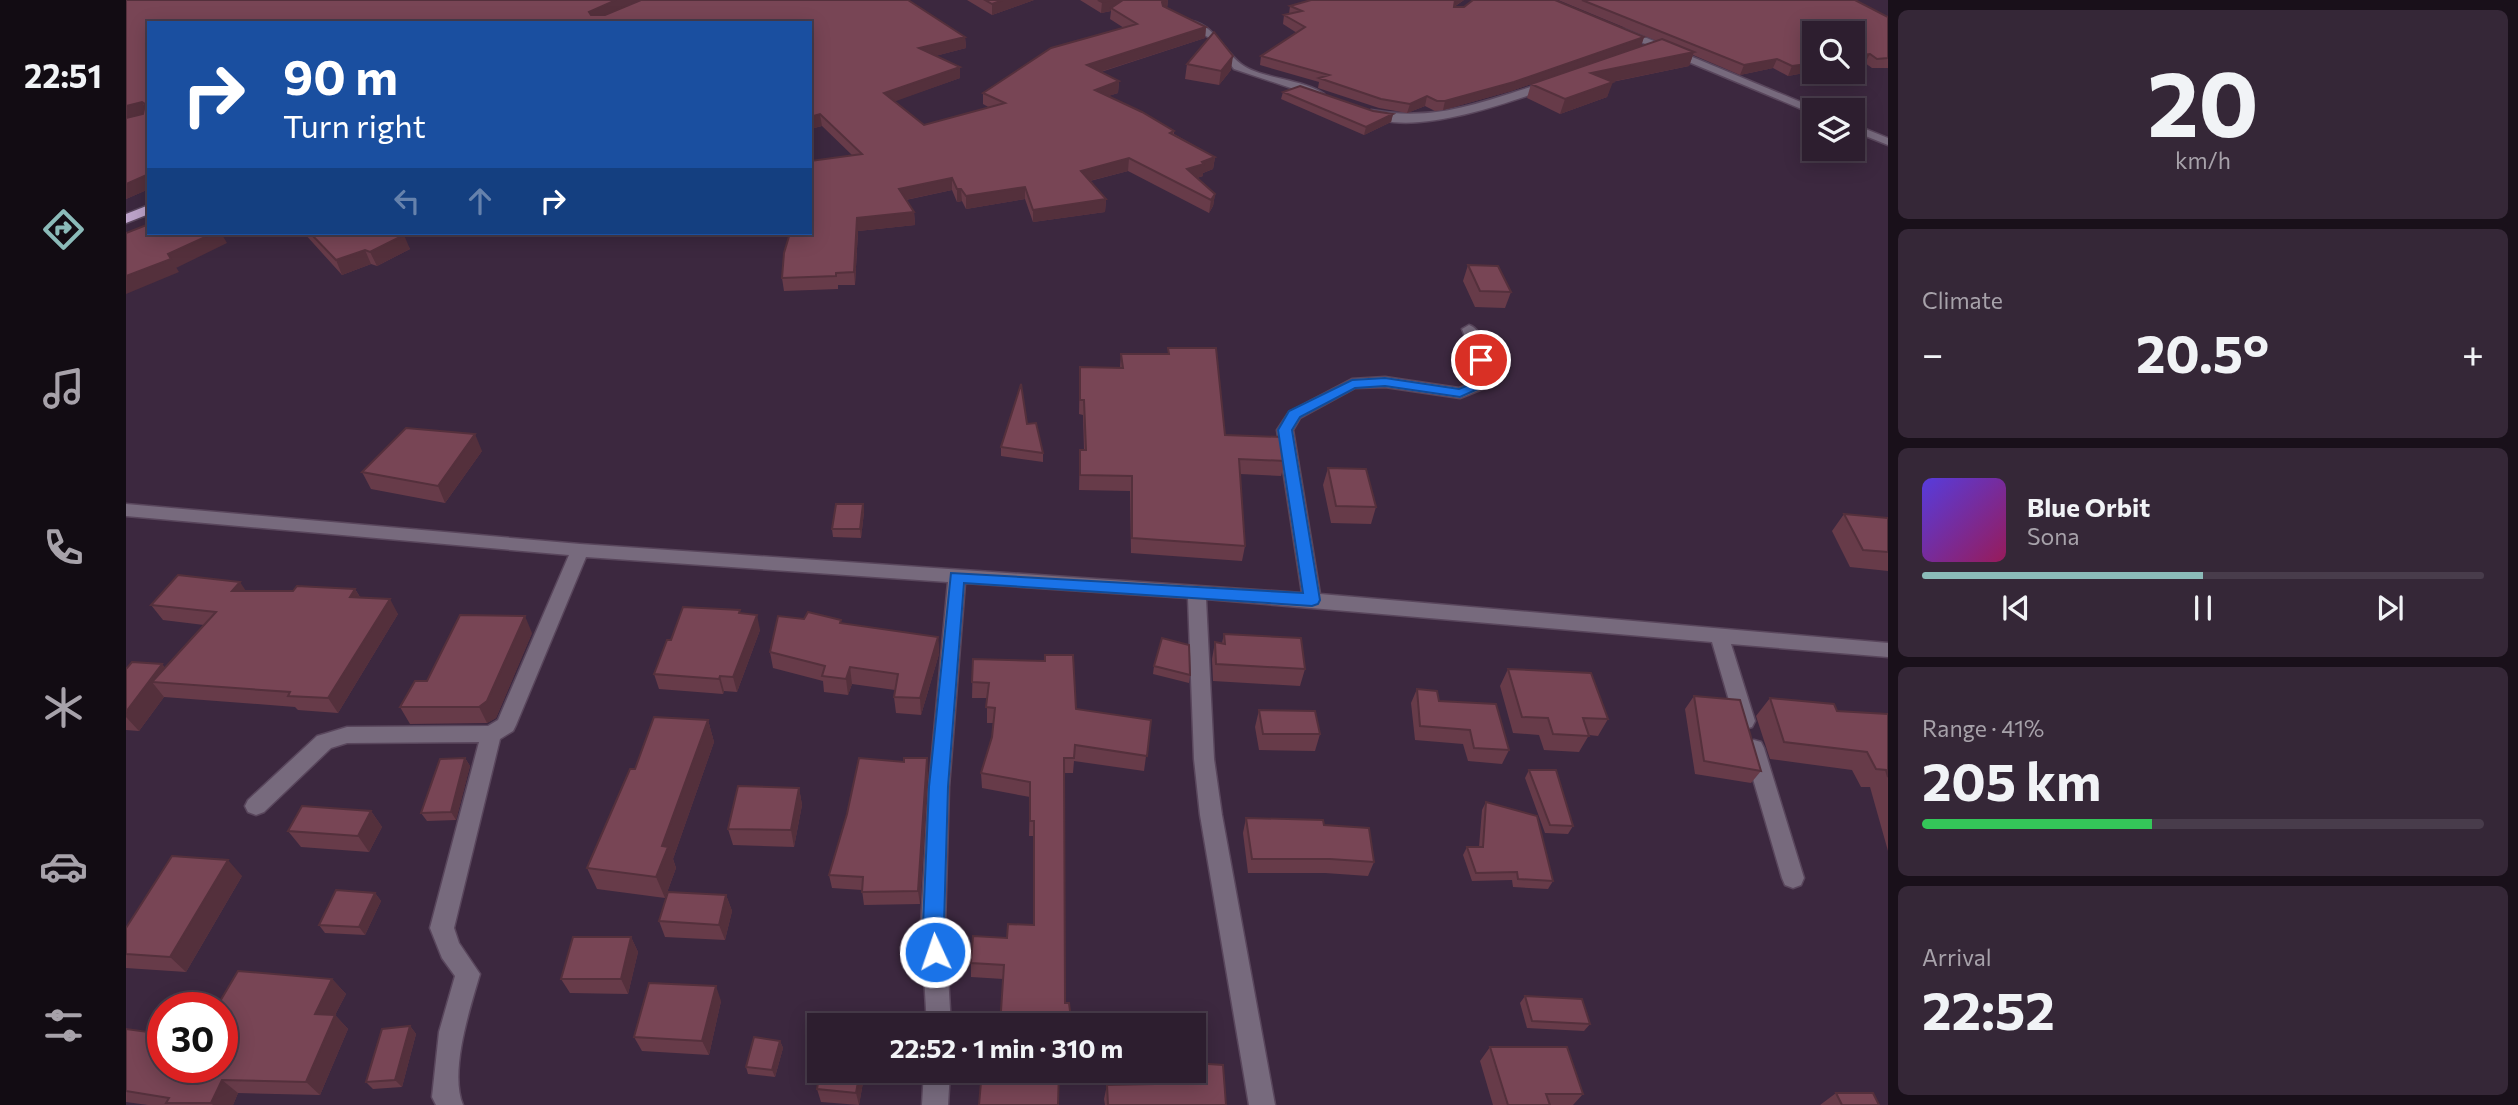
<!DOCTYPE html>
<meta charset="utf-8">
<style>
:root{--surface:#2d1e2f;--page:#352737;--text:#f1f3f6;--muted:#a7a2aa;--line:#483c4b;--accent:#8bbbb9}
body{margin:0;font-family:Commissioner,sans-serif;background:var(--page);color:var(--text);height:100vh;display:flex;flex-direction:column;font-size:26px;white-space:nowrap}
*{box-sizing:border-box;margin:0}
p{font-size:23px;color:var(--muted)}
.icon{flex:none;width:38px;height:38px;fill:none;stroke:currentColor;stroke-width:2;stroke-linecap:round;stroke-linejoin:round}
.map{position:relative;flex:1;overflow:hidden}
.panel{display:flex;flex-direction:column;gap:10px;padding:10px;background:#19101a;width:630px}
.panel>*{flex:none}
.hud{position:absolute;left:21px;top:21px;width:665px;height:214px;border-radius:0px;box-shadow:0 4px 18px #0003,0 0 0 2px var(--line);background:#1a4fa0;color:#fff;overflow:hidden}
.tools{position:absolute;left:1676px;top:21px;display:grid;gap:14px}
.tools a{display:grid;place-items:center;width:63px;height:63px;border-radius:0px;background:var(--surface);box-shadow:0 4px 18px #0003,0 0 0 2px var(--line);font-size:35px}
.speed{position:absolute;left:21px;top:992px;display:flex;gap:14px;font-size:35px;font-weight:700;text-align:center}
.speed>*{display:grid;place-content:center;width:91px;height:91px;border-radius:50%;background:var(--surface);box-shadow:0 4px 18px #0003,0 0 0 2px var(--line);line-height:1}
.speed .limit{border:10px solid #d22;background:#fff;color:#111}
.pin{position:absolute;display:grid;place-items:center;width:60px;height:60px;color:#fff;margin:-30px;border:4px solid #fff;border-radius:50%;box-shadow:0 2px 7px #0007}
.me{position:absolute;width:77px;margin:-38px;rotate:357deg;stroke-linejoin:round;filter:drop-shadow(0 0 5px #0008)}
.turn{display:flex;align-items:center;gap:24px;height:147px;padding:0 21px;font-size:32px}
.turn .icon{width:91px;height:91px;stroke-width:2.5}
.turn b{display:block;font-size:49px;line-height:60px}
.lanes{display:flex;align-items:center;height:66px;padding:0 21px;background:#0003;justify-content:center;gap:35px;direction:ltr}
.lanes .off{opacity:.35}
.big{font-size:52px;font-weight:700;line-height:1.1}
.panel .widget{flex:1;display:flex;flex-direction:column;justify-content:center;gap:10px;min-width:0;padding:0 24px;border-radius:10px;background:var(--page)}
.panel .dial{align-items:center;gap:0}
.dial b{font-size:91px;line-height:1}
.song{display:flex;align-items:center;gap:21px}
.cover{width:84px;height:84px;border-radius:10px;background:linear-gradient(135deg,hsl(250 70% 55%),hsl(330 70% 35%))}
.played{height:7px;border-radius:4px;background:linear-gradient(90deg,var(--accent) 50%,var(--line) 50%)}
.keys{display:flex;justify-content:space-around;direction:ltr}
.heat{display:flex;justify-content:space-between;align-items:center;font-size:38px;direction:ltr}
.charge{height:10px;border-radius:5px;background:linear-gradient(90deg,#34c759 41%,var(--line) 0)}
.trip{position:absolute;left:681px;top:1013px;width:399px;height:70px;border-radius:0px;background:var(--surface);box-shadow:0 4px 18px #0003,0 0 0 2px var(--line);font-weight:700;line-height:70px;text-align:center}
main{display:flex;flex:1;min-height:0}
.tab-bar{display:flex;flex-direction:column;width:126px;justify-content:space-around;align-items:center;background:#120c13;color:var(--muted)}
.tab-bar .icon{width:49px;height:49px}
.tab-bar .selected{color:var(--accent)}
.tab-bar b{font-size:32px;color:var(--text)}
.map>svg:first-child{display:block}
</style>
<main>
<nav class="tab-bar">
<b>22:51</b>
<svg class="icon selected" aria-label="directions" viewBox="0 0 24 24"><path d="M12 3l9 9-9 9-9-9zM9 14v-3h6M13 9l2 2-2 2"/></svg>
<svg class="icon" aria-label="music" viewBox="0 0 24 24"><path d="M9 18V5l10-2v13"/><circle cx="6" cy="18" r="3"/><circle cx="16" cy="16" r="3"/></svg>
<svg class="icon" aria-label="phone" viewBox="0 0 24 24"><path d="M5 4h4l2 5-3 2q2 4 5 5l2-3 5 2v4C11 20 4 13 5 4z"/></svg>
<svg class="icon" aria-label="climate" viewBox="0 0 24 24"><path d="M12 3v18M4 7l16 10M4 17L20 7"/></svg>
<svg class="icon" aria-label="car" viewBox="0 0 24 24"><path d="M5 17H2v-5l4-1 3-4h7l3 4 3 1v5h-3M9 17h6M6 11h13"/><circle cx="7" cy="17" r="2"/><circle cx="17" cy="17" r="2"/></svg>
<svg class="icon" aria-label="filters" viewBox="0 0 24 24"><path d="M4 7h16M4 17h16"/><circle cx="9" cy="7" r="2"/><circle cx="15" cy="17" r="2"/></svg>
</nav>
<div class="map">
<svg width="1762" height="1105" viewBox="0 0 1762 1105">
<rect width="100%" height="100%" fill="#3c283f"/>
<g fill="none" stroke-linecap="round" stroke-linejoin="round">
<defs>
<path id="minor" d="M1055,20c31,-2 41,30 60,44 19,15 63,15 83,30l-9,2 -81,-27 -24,-31 -29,-14z
M1493,29h6l195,81 -9,3 -192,-80z
M1425,81l4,1v4c-42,15 -150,55 -189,27l5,-3c69,13 116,-11 180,-29z
M1727,124l35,14v7l-35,-14z
M1343,325c17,5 23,48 16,63l-25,10 -75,-11 -30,1 -55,30 -7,12 27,164 568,49v14l-157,-13 24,77 -3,6 -7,2 -7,-2 -3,-6 -23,-79 -506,-43 8,160 8,56 53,290h-26l-49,-290 -6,-56 -6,-161 -223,-15 -16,204 -4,138 6,101h-24l-6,-101 8,-138 19,-205 -362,-25 -70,168 -3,6 -13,8 -46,189 5,15 21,31c-10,34 -31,98 -17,131h-27l-4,-8 7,-65 16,-56 -13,-18 -12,-30 49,-186 -132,1 -16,5 -67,64 -8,3 -8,-3 -3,-6 3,-6 69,-64 7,-2 23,-7 141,-1 10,-6 71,-165 -443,-39v-12l454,40 722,49 -25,-163 12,-18 63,-33 33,-2 74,11 14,-5 1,-23 -12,-31z
M1628,740l7,2 3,6 40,130 -3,7 -8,3 -8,-3 -3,-7 -38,-130 3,-6z
M798,1071h26l-2,34h-26z"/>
<path id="major" d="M23,205v9l-23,9v-9z"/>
</defs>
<!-- minor casing -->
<use href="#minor" stroke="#59465c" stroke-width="3"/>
<!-- major casing -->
<use href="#major" stroke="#59465c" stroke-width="3"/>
<!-- minor -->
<use href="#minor" fill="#776a7d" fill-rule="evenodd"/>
<!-- major -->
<use href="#major" fill="#bda3ca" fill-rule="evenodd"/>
</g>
<!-- wall -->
<path fill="#673b49" d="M0,0h782l57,37 1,11 -31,8 25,11v11l-66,23 30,24 66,-17 -7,-4v-11l68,-45 73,-20 -14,-9 1,-8 -10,2 -21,-13h88l-1,8 39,19 -1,11 -104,34 18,9 -1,12 -10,3 34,16 32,19v3l41,23 -2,12 -10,4v3l-6,2 18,16 -2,12 -4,7 -81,-42 -38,10 16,18 -1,13 -72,10 -8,-23 -59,10 -4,-8 -5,1 -5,-12 -46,10 8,12 1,13 -57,6 -3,54h-17v4l-54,2 -2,-13 2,-25 6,-20h20v-72l42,-6 -30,-29 -12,3v-106h-661v166l-23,10z
M841,0h67l-42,15z
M1185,0h153l-10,7 190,30 -3,9 16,-5 -99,-41h297l33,17v51h-16l-7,-5 -12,2v-32h-38v38l-27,5 -15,-8 -33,7 -47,-20 -4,11 -77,16 -5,15 -47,17 -33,-16 4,-14 -20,7 -68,19 -8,1 -10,-5 -18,7 -28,-5 -61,-20 1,-6 -59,-17 1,-9 36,-23 -14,-9 1,-9 5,-1 1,-8z
M1061,64l44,6 -12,15 -34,-6z
M1157,92l110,22 -2,8 -27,13 -83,-36z
M178,233h96l10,16 -33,17 -6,-2 -29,11z
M1342,265l43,27 -6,16 -30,-1 -12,-26z
M1042,348l57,87 60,26 -4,15 -41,-2 5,72 -3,15 -111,-8 -1,-62 -51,-1 1,-40h4l-1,-35 -4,-1 1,-47 40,1 1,-14h47z
M875,447l42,6v9l-42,-6z
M356,451l-37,52 -74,-14 -9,-17z
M1202,468l48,39 -5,17 -40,-1 -8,-38z
M737,504l1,8 -3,26 -28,-1 -1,-8z
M1718,514l44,4v53l-38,-4 -18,-36z
M229,589l5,8 38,17 -60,99 -40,-3 -3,-3 -131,-10 -25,34 -13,-1v-61l36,-5 3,4 39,-43 -41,-5 -12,-15 95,-14h47z
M615,614l19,16 -23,62 -13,-1 -1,3 -64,-5 -5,-15 17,-34z
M678,619l134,18 1,17 -18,61 -25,-2 -2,-16 1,-7 -43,-6 -4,11 -24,-3 -1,-11 -50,-13 -3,-16z
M406,633l-36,85 -9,5 -77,1 -10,-17 27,-26z
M1098,634l81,35 -5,17 -87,-5 -1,-22 3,-17 7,1z
M847,659l103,50 75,11 -7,51 -70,-10 -1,12h-9l1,230 7,23 -69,-47 -32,-2v-14l36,-25 26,-13v-89h-4l1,-39 -48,-9 -1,-15 11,-36 1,-14h-6v-25h-15z
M1028,666l36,9 -1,8 -36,-9z
M1382,669l100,50 -10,17 -9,-1 -10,17 -35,-2 -5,-15 -26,-2 -13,-47z
M1291,689l22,12 70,49 -7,14 -34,-3 -5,-17 -48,-4 -4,-37z
M1568,696l67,75 -10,12 -56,-9 -10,-65z
M1644,698l67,13 51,3v137l-18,-64h-9l-9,-17 -82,-11 -14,-43z
M1133,710l61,24 -5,17 -56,-1 -4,-23z
M582,720l6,22 -41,117 3,9 -11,30 -68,-9 -10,-21z
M339,758l5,8 -14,54 -29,1 -6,-8z
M1403,770l44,56 -5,8 -23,-1 -20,-55z
M802,771l-8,133 -56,1 -2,-15 -30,-2 -3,-13z
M673,788l3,17 -8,42 -61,-2 -5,-16z
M1360,802l67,79 -5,8 -35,-2 -1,-7 -40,1 -9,-26 4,-8h12l3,-37z
M245,811l11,16 -13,25 -68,-5 -13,-16z
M1120,818l128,44 -6,14 -43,-3h-77l-5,-40z
M116,876l-56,96 -60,-4v-40z
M249,893l6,8 -16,34 -40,-2 -6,-8z
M600,895l6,16 -7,29 -60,-3 -6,-16z
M505,937l7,15 -10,42 -58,-1 -9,-14z
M206,979l14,15 -11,21 13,14 -28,66 -82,-2 -5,12h-85l-22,-3v-73l37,39z
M1399,996l65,28 -6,7 -57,-3 -7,-25z
M595,1001l-12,54 -67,-4 -8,-14z
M284,1026l6,8 -14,53 -29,2 -7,-7z
M654,1041l3,7 -8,29 -27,-3 -2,-7z
M1364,1047l93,47 -10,11h-80l-13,-44z
M739,1071l-6,34 -38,-3 -4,-13z
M856,1071h95l-1,6 -17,2z
M1022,1071h46l32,34h-121l-1,-6 3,-14 43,-1z
M1710,1093l43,12h-59z"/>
<!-- shaded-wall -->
<path fill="#54303c" d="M490,0h26l-51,22 -2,-10z
M877,0h31l-42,15v-11z
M985,0h19l-19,8v3l-10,2 1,-11z
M1042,0l-1,10 -6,3 1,-11z
M1329,0h9l-12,8z
M1080,27l-1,11 -118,38v-11z
M839,37l1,11 -46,12 -1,-12z
M1518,37l-3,9 -130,45 -68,19 2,-9z
M1568,52l-5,14 -103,21 5,-14z
M1744,54l-5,9 -12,2v-9z
M1107,56l-2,14 -12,15 2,-14z
M1651,59l-4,9 -33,7 4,-10z
M1689,63v8l-27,5 4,-10z
M834,67v11l-75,27 -1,-12z
M993,81l-1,12 -24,8 1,-11z
M1487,82l-6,15 -47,17 5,-15z
M1301,96l-2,10 -18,7 3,-9z
M16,102l6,11 -22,7v-14z
M694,114l2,12 -12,3v-12z
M1267,114l-2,8 -27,13 2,-8z
M1089,157l-2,12 -10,4v3l-18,5 2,-12z
M1003,158l-1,13 -47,12v-12z
M23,174v15l-23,10v-15z
M826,178v12l-52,11 -1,-12z
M899,187v12l-59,10v-13z
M831,189h4l1,12 -5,1z
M1089,194l-2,12 -4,7 2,-13z
M980,199l-1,13 -72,10v-12z
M788,212l1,13 -57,6 -3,54 -1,-13 3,-54z
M88,233h7l6,10 -51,25 -8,-14z
M278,235l6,14 -33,17 -7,-14z
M239,250l6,14 -29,11 -6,-15z
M45,259l8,13 -53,22v-18z
M349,434l7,17 -37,52 -7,-17z
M737,504l1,8 -3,26 -1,-9z
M114,582l10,15 -18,-6z
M229,589l9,15 -14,-7z
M264,599l8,15 -60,99 -10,-15z
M631,615l3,15 -23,62 -4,-15z
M399,616l7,17 -36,85 -9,5 -8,-16z
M812,637l1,17 -18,61 -1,-17z
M36,664l13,17 -23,1 12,15 -25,34 -13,-14v-5z
M724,667l2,17 -4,11 -2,-16z
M594,676l4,15 -1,3 -4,-15z
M582,720l6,22 -41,117 3,9 -11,30 -9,-21 6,-31z
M339,758l5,8 -14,54 -5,-8z
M801,758l1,13 -8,133 -2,-13z
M673,788l3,17 -8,42 -3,-17z
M245,811l11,16 -13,25 -11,-16z
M102,860l14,16 -56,96 -16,-15z
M249,893l6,8 -16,34 -6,-8z
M600,895l6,16 -7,29 -6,-15z
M505,937l7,15 -10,42 -7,-15z
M206,979l14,15 -11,21 13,14 -28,66 -14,-13 9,-68z
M590,986l5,15 -12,54 -7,-14z
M284,1026l6,8 -14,53 -7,-7z
M654,1041l3,7 -8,29 -3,-7z
M734,1071h5l-6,34 -3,-12z
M96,1080l16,13 -5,12h-20l-2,-2z"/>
<!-- building -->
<path fill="#784555" stroke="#54303c" stroke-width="2" d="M0,0h490l-27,12 2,3h14l36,-15h267l57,37 -46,11 41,19 -76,26 40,32 81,-22 -22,-10 68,-45 86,-24 -26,-16 12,-8h44l-5,2 1,4 43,21 -119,38 32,16 -24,9 47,22 32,19 -4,2 45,24 -13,5 2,2 -17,5 28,25 -4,6 -82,-42 -48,13 25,28 -73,11 -8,-23 -59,9 -5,-7h-4l-5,-11 -53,11 15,23 -57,6 -3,54 -18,1v3l-54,2 2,-25 6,-20h20v-15h2l-2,-6v-51l52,-7 -42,-40 -10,3v-94h-661v151l-23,10v-66l17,-4 2,-10 -3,-2 -16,4z
M859,0h18l-11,4z
M972,0h13l-9,2z
M1185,0h144l-1,7h10l9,-7h82l89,37 -130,45 -69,19h-8l-10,-5 -17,8 -29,-5 -62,-21 10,-3 -68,-19 44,-29 -21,-12 18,-4 -12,-5z
M1456,0h273l33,17v41l-11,1 -7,-5 -17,2v-23h-38v30l-23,3 -15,-7 -33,6z
M1088,32l19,24 -12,15 -34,-7z
M1536,39l32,13 -103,21 22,9 -48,17 -34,-15z
M1174,86l73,25 20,3 -27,13 -83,-35z
M23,224v9h65l-46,21 3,5 -45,17v-43z
M184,233h90l4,2 -34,17 -5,-2 -29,10z
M1342,265l30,1 13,26 -31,-1z
M1042,348h48l9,87 56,2 4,24 -46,-2 6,87 -113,-8v-62l-52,-1v-25h6l-2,-50h-4v-33l43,1 -2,-14h48z
M895,384l6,40 9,-1 7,30 -42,-6z
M280,428l69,6 -37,52 -76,-14z
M1202,468l38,1 10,38 -40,-1z
M710,504h27l-3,25h-28z
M1718,514l44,4v34l-25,-2z
M52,575l62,7 -8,9h61l4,-5 58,3 -5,8 40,2 -62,99 -40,-2 2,-4 -138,-10 64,-70 -65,-7z
M557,607l57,3 -1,3 18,2 -24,62 -13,-1 -1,3 -65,-5 13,-34h4z
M682,612l33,8 -1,3 98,14 -18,61 -26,-1 4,-23 -48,-7 -4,12 -24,-3 3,-10 -55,-14 8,-36 26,3z
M334,615l65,1 -38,85 -8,6h-79l15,-26h12z
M1098,634l77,4 4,31 -89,-5 -1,-22 10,2z
M1036,638l27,7 1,30 -36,-9z
M919,655h28l3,54 75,11 -4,36 -72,-11 -1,13h-10l1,245h4l3,23h-72l4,-61 -33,-2 2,-27 34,2 1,-14 26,1v-104h-4v-39l-49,-9 11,-36 3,-29 -9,-1 3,-24 -17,-1 1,-23 72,2z
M6,662l30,2 -36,48v-43z
M1382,669l83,4 17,46 -25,-1 6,18 -36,-2 -5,-16 -26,-1z
M1291,689l20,2 2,10 57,3 13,46 -35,-2 -4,-18 -50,-4z
M1568,696l46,4 21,71 -57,-10z
M1644,698l64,6 3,7 51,3v63l-2,-7 -10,-1 -9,-17 -83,-10z
M1133,710l56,1 5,23h-57z
M528,717l54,3 -46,126 6,1 -12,30 -69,-9 43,-99h5z
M339,758l-14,54 -30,1 19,-54z
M733,758l45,4v-4h23l-9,133 -56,1 1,-15 -34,-2 18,-61z
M1403,770h27l17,56 -23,-1z
M612,786l61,2 -8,42 -63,-1z
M1360,802l51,14 16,65 -35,-2 -1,-7 -41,1 -9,-26h16z
M176,806l69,5 -13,25 -70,-5z
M1120,818l77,2 1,5 45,3 5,34 -44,-3h-78z
M46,856l56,4 -58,97 -44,-3v-26z
M210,890l39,3 -16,34 -40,-2z
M542,892l58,3 -7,30 -60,-4z
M447,937h58l-10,42h-60z
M112,971l94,8 -17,35 20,1 -29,67 -84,-2 -11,23h-45l3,-5 -43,-7v-62l37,5v34h59v-60h-6z
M523,983l67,3 -14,55 -68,-4z
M1399,996l57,3 8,25 -58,-3z
M705,1022l37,3 -38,1z
M284,1026l-15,54 -29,2 16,-53z
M628,1037l26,4 -8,29 -26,-3z
M1364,1047h77l16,47h-37l4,11h-42z
M1068,1063l29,2 3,40h-118l-1,-20 47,-1 -1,-13h41z
M694,1071h40l-4,22 -39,-4z
M856,1071h77l-1,34h-79z
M1710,1093h37l6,12h-37z"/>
<!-- route -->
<path fill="#1a73e8" stroke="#114b97" stroke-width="2" d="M1355,356l6,4v25l-27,12 -75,-11 -30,2 -55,29 -8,13 28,170 -2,4 -6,2 -348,-23 -16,204 -4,138 2,27 -3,7 -8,3 -7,-3 -5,-34 6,-138 22,-214 352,20 -25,-163 11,-19 63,-31 33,-2 74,11 15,-6v-23z"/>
</svg>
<div class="tools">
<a><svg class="icon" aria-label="search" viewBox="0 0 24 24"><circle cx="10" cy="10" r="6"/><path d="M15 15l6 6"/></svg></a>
<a><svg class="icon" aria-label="layers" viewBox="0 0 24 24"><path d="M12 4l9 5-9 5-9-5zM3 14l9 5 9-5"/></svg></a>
</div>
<div class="speed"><div class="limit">30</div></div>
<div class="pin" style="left:1355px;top:360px;background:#d93025"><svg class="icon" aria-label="arrive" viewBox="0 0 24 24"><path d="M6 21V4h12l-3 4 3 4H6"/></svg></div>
<svg class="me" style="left:809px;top:952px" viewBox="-20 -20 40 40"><circle r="17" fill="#1a73e8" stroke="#fff" stroke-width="3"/><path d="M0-11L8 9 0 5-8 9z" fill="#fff"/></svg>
<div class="trip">22:52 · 1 min · 310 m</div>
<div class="hud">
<div class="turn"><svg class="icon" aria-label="right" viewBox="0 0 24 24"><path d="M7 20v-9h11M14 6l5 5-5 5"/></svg><div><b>90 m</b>Turn right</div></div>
<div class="lanes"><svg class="icon off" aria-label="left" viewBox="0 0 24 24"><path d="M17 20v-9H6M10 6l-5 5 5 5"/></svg><svg class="icon off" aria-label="ahead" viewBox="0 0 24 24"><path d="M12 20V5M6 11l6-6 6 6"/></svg><svg class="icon" aria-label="right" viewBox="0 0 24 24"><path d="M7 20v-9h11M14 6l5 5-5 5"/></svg></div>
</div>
</div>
<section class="panel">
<div class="widget dial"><b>20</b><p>km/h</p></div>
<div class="widget"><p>Climate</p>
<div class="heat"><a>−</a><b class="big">20.5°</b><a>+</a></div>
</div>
<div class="widget">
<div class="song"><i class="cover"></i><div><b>Blue Orbit</b><p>Sona</p></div></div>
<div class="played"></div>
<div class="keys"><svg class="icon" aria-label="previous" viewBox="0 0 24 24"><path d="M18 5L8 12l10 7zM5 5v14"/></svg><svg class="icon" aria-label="pause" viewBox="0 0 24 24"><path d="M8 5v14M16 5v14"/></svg><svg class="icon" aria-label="next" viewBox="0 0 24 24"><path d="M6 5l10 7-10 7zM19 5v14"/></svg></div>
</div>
<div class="widget"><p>Range · 41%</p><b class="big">205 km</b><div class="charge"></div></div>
<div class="widget"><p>Arrival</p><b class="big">22:52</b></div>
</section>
</main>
